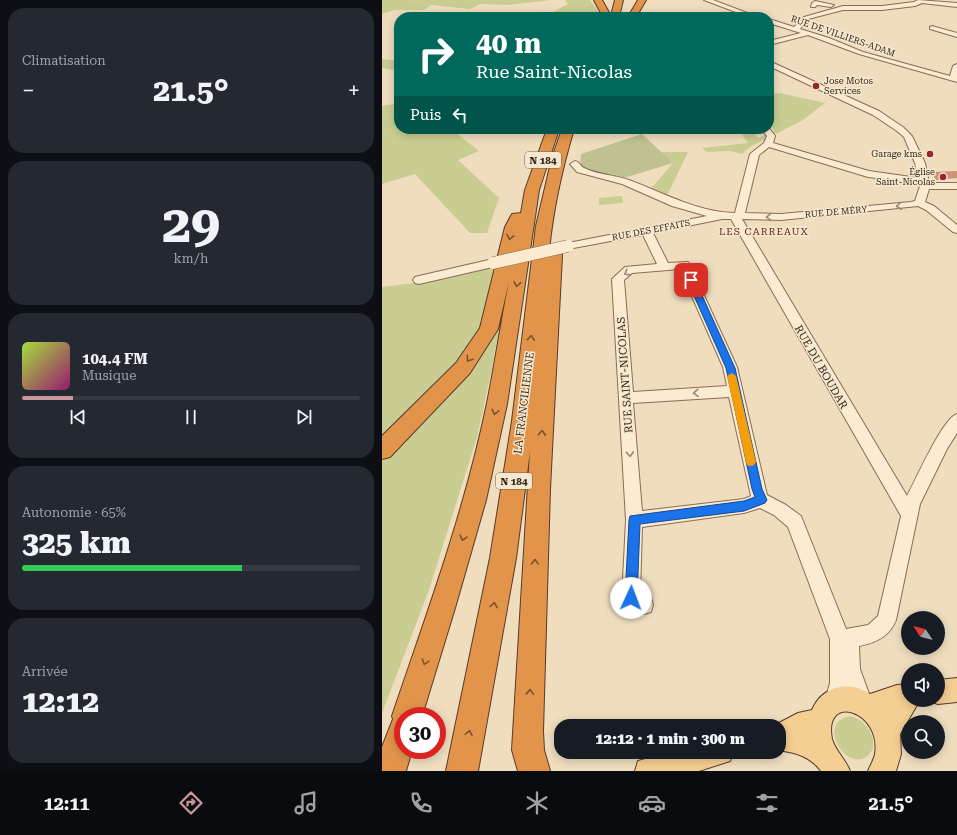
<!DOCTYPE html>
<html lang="fr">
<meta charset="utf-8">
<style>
:root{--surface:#171b24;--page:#242831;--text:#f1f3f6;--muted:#9ea1a6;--line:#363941;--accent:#c9969c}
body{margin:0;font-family:"Roboto Serif",serif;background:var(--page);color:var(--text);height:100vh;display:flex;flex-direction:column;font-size:15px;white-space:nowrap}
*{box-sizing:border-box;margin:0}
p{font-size:13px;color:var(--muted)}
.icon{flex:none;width:22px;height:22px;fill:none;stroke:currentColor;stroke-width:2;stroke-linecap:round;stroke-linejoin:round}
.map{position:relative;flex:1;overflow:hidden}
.sheet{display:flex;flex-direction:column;gap:8px;padding:8px;background:#0d0f14;width:382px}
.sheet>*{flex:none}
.banner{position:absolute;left:12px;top:12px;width:380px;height:122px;border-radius:16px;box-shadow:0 2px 10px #0003;background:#00695c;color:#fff;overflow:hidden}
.needle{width:26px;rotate:306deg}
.tools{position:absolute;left:519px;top:611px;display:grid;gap:8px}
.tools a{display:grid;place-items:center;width:44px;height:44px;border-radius:50%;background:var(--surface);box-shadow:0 2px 10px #0003;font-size:20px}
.speed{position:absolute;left:12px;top:707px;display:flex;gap:8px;font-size:20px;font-weight:700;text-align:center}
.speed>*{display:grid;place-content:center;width:52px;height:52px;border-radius:50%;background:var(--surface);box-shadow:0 2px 10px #0003;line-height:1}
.speed .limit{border:6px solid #d22;background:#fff;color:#111}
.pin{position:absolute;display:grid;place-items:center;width:34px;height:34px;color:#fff;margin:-17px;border-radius:8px;box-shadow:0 2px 6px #0006}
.me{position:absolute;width:44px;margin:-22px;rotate:2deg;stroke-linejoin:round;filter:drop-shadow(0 0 3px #0008)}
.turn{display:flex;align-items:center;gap:14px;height:84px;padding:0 16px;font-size:18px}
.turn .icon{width:52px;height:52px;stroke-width:2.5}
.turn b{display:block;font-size:28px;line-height:34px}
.then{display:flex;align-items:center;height:38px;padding:0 16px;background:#0003;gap:8px;font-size:15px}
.big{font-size:30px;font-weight:800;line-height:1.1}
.sheet .widget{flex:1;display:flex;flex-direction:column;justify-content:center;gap:6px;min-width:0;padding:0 14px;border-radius:16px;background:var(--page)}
.sheet .dial{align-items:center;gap:0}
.dial b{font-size:52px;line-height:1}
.song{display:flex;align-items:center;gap:12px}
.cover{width:48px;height:48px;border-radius:6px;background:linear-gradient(135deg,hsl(80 70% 55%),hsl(320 70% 35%))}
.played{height:4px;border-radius:2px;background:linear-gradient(90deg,var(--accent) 15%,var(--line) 15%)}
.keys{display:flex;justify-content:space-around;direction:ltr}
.heat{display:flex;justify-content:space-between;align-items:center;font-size:22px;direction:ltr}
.charge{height:6px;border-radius:3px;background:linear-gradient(90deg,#34c759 65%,var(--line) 0)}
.trip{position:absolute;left:172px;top:719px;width:232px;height:40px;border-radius:16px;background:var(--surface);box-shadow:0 2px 10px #0003;font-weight:800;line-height:40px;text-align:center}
.tab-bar{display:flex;height:64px;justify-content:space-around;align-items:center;background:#090b0e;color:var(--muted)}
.tab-bar .icon{width:28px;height:28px}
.tab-bar .active{color:var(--accent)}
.tab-bar b{font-size:18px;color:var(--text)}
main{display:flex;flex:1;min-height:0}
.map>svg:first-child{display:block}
</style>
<main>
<section class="sheet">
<div class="widget"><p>Climatisation</p>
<div class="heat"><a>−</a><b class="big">21.5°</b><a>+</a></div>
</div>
<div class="widget dial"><b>29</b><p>km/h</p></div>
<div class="widget">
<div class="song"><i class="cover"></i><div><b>104.4 FM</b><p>Musique</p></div></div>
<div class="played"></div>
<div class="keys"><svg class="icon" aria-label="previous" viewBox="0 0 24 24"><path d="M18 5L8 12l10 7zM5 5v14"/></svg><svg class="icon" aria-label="pause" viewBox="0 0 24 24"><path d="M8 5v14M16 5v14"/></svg><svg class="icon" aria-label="next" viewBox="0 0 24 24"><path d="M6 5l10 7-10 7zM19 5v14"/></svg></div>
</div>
<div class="widget"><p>Autonomie · 65%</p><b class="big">325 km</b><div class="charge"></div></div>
<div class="widget"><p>Arrivée</p><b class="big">12:12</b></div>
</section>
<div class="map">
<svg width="575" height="771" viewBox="0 0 575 771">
<rect width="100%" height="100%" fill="#efddbe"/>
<!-- green -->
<path fill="#cacd92" d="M0,0h169l-44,5 -27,-1 -10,5 -39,-4 -7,5h-30l-12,4z
M183,0h25l8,11 -3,6h-51l24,-13z
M0,59l17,2v10l-17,-3z
M398,93l45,10 -22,17 -51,26 -10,8 -12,-3 -23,1 -5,-4 46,-5 -10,-14h13l7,9 17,-8 -6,-5v-31z
M17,103v26h52l28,22 -21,9 41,38 -12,35h-17l-55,-59 -33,10v-78z
M279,152h27l-23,48 -17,-8 25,-29z
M240,196l1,7 -24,2v-7z
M118,263l-18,65 -30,42 -70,74v-157l56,-7z
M122,302l-13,71 -14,64 -48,153 -47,123v-253l51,-55 69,-102z
M468,716c16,3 34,28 16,41 -21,14 -50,-35 -16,-41z"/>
<!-- cemetery -->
<path fill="#bfc192" d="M260,134l31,29 -53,16 -36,-10c-4,-4 -4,-9 -3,-15z"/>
<!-- building -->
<path fill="#cf9272" d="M575,171v7l-21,2 -5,-8z"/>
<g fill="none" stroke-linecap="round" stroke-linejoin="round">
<defs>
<path id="minor" d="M322,0h9l45,17h-9z
M536,0l39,3v4l-35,-4 -7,3 -33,4h-39l-35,9 -8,10 29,9 34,14 87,24 3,-10 4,-2v18l-98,-28 -51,-19 -39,10v-4l32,-8 -32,-10v-4l25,8 10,-10 39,-11h39l32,-4z
M433,1l19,4 -3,2 -14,-2 -2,2h-4l1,-4z
M550,26l25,7v4l-27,-8v-2z
M387,61l110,50 24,16 9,9 13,27 4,20h28v6h-28l-4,13 9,4 23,19v8l-4,-1 -27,-22 -8,-4 -137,14 -39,-1 165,277c9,-16 35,-77 50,-82v19l-10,16 -27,55 -24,116c-6,16 -20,23 -37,26l1,23 12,33 -3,7 -7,3 -7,-3 -7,-18 -6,17 -7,3 -7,-3 -3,-7 5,-18v-44l-42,-112 -14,-12 -14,-7 -16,5 -102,14 -2,67 11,4 2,7 -2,7 -7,2 -20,-8 -2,-7 4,-79 -14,-241 13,-12 32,-3 -14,-29 -75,14 -6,-3 6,-3 139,-27 -35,-10 -50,-22 -45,-12 -7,-8 5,-3c5,1 5,5 9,7 14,7 31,7 45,12 35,13 68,32 106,33l15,-59 14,-11 3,-7 -6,-7 8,-1 6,8 -2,7 96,28 49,7 -3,-15 -11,-26 -7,-6 -24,-16 -104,-49zM387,147l99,30 52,6v3l-5,15 -4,1 -130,12 -36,-1 14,-58zM340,219h9l170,297 -23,100 -10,9 -22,4 -45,-113 -15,-11 -19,-10 -30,-128 -47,-102 -2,-3 -20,1 -15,-30zM298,269l43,98 4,19 -94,6 -9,-112 8,-7zM347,397l22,99 -7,3 -102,12 -9,-108z
M111,259l4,1 2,3 -2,3 -78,18 -4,-1 -2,-3 2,-3 4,-1z"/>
<path id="major" d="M575,678v24l-19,2 -9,-3 9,-1v-20z
M526,684v16h12l-20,34 1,20 -5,17h-28c2,-5 6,-11 7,-17 7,-43 -52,-62 -43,-15 3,11 14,21 18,32h-29c-11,-15 -25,-18 -42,-21v-24h-6l25,-13 14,-3c10,-24 37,-30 58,-16l27,-9z
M288,752h64l-4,9 -31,10h-64l3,-10z"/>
<path id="highway" d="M212,0h8l9,16 4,-16h8l-4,17h-16z
M256,0h8l-10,17h-8z
M165,129h12l-20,61 -32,214 -21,96 -31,108 -33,108h-19v34h9l-6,21h-24v-24l11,-28 -1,-3c35,-103 73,-206 95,-313 8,-40 14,-81 22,-122l-11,48 -28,44 -80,84 -8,2v-23l74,-73 24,-35 25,-101 7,-13 9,-1 4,-23z
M180,129h12c-12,40 -21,81 -25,122l5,-1 6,2 2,3 -12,234 -7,242 1,19 6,21h-32l-6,-21 18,-299 -14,107 -38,213h-32l44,-213 22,-137 24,-195 16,-68z"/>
</defs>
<!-- minor casing -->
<use href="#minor" stroke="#886d56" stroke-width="2"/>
<!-- major casing -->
<use href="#major" stroke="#553b2b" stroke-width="2"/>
<!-- highway casing -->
<use href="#highway" stroke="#553b2b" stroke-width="2"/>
<!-- minor -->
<use href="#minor" fill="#faebd1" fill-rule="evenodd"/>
<!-- major -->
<use href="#major" fill="#f4cf93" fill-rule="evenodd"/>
<!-- highway -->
<use href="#highway" fill="#e2954a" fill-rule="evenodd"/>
<defs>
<path id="minor-bridge" d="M111,263l75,-17"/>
</defs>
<!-- minor-bridge casing -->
<use href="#minor-bridge" stroke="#886d56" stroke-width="13" stroke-linecap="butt"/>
<!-- minor-bridge -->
<use href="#minor-bridge" stroke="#faebd1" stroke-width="12"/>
</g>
<!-- one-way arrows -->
<defs><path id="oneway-chevron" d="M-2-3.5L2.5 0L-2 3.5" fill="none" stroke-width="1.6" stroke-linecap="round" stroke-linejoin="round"/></defs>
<g stroke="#988976">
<use href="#oneway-chevron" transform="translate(517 206) rotate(175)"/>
<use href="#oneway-chevron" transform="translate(387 217) rotate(179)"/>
<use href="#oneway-chevron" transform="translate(245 273) rotate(148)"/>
<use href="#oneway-chevron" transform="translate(314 393) rotate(176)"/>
<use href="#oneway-chevron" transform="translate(248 454) rotate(86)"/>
</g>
<g stroke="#7b532e">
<use href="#oneway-chevron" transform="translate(128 237) rotate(103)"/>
<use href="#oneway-chevron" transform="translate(135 284) rotate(99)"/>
<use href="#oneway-chevron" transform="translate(149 338) rotate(-84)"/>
<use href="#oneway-chevron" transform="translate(87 359) rotate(124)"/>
<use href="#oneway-chevron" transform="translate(113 412) rotate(104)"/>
<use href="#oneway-chevron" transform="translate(160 433) rotate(-86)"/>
<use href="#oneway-chevron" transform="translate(81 538) rotate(106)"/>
<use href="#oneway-chevron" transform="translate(153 562) rotate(-88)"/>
<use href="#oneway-chevron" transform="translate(112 605) rotate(-79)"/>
<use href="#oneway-chevron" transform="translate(43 662) rotate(108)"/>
<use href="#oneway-chevron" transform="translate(148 692) rotate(-88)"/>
<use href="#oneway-chevron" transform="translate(87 733) rotate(-79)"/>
</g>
<!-- route -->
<path fill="#1a73e8" stroke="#114b97" d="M306,278h3l4,2 40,88 27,121 5,11 -2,3 -21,8 -104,13 -3,74 -1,5 -5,2 -4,-2 -2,-5 4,-78 1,-4 114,-15 11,-4 -3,-8 -26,-121 -39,-88z"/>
<!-- slow -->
<path fill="#f59e0b" d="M350,373l4,3 20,86 -2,3 -3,1 -4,-1 -1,-3 -19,-86z"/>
<!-- markers -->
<g fill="#98242e" stroke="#f6e8ce" stroke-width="1.5">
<circle cx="434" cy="86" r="4"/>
<circle cx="548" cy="154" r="4"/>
<circle cx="561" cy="177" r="4"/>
</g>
<g text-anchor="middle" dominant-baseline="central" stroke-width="3" stroke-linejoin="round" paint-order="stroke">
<!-- far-street labels -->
<g font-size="9" fill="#36271b" stroke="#f6e8ce">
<text transform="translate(461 36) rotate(19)">RUE DE VILLIERS-ADAM</text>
<text transform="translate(454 212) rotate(-5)">RUE DE MÉRY</text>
<text transform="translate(269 230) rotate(-11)">RUE DES EFFAITS</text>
</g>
<!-- far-poi labels -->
<g font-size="9" fill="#36271b" stroke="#f6e8ce" text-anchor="end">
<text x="442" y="81" text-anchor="start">Jose Motos<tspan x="442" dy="10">Services</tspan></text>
<text x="540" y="154">Garage kms</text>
<text x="553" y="172">Église<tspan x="553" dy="10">Saint-Nicolas</tspan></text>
</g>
<!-- shield labels -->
<g fill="#f6e8ce" stroke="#706151" stroke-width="1">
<rect x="143" y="152" width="36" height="16" rx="3"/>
<rect x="114" y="473" width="36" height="16" rx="3"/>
</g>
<g font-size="10" font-weight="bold" fill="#36271b">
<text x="161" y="160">N 184</text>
<text x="132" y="481">N 184</text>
</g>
<!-- far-neighbourhood labels -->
<g font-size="10" letter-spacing="1" fill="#642419" stroke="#f6e8ce">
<text x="382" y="231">LES CARREAUX</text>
</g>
<!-- street labels -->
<g font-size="11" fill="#36271b" stroke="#f6e8ce">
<text transform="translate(439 367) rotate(60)">RUE DU BOUDAR</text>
<text transform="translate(243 375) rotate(-94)">RUE SAINT-NICOLAS</text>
<text transform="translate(142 403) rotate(-83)">LA FRANCILIENNE</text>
</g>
</g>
</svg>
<div class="tools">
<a><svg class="needle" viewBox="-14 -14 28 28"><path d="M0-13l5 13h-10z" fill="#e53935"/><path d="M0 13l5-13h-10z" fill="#9ea1a6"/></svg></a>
<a><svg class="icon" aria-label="sound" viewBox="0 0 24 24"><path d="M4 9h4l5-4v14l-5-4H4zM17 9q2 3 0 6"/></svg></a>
<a><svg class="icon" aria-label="search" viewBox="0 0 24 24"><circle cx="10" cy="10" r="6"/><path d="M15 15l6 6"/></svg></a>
</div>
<div class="speed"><div class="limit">30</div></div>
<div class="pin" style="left:309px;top:280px;background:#d93025"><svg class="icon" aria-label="arrive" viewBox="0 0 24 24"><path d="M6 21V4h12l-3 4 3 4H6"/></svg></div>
<svg class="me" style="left:249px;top:598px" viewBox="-20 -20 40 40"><circle r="19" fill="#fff"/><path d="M0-13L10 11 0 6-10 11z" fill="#1a73e8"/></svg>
<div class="trip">12:12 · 1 min · 300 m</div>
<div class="banner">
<div class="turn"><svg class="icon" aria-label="right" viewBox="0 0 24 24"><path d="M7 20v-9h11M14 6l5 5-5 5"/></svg><div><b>40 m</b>Rue Saint-Nicolas</div></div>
<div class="then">Puis<svg class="icon" aria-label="left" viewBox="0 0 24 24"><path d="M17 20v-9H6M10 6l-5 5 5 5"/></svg></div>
</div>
</div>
</main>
<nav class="tab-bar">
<b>12:11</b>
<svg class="icon active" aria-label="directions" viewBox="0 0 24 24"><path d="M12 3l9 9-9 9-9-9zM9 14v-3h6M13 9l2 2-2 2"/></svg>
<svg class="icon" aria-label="music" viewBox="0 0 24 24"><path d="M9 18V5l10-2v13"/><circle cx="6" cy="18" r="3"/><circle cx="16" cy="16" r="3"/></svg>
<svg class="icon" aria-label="phone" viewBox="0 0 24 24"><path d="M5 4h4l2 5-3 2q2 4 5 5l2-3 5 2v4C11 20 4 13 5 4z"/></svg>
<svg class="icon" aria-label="climate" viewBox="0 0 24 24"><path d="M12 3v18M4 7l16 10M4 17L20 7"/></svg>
<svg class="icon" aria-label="car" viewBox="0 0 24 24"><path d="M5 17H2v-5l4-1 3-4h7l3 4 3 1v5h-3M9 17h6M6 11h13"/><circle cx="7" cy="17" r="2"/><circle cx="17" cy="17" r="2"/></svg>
<svg class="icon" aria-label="filters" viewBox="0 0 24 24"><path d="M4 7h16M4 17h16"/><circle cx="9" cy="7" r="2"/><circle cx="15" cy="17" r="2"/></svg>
<b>21.5°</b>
</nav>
